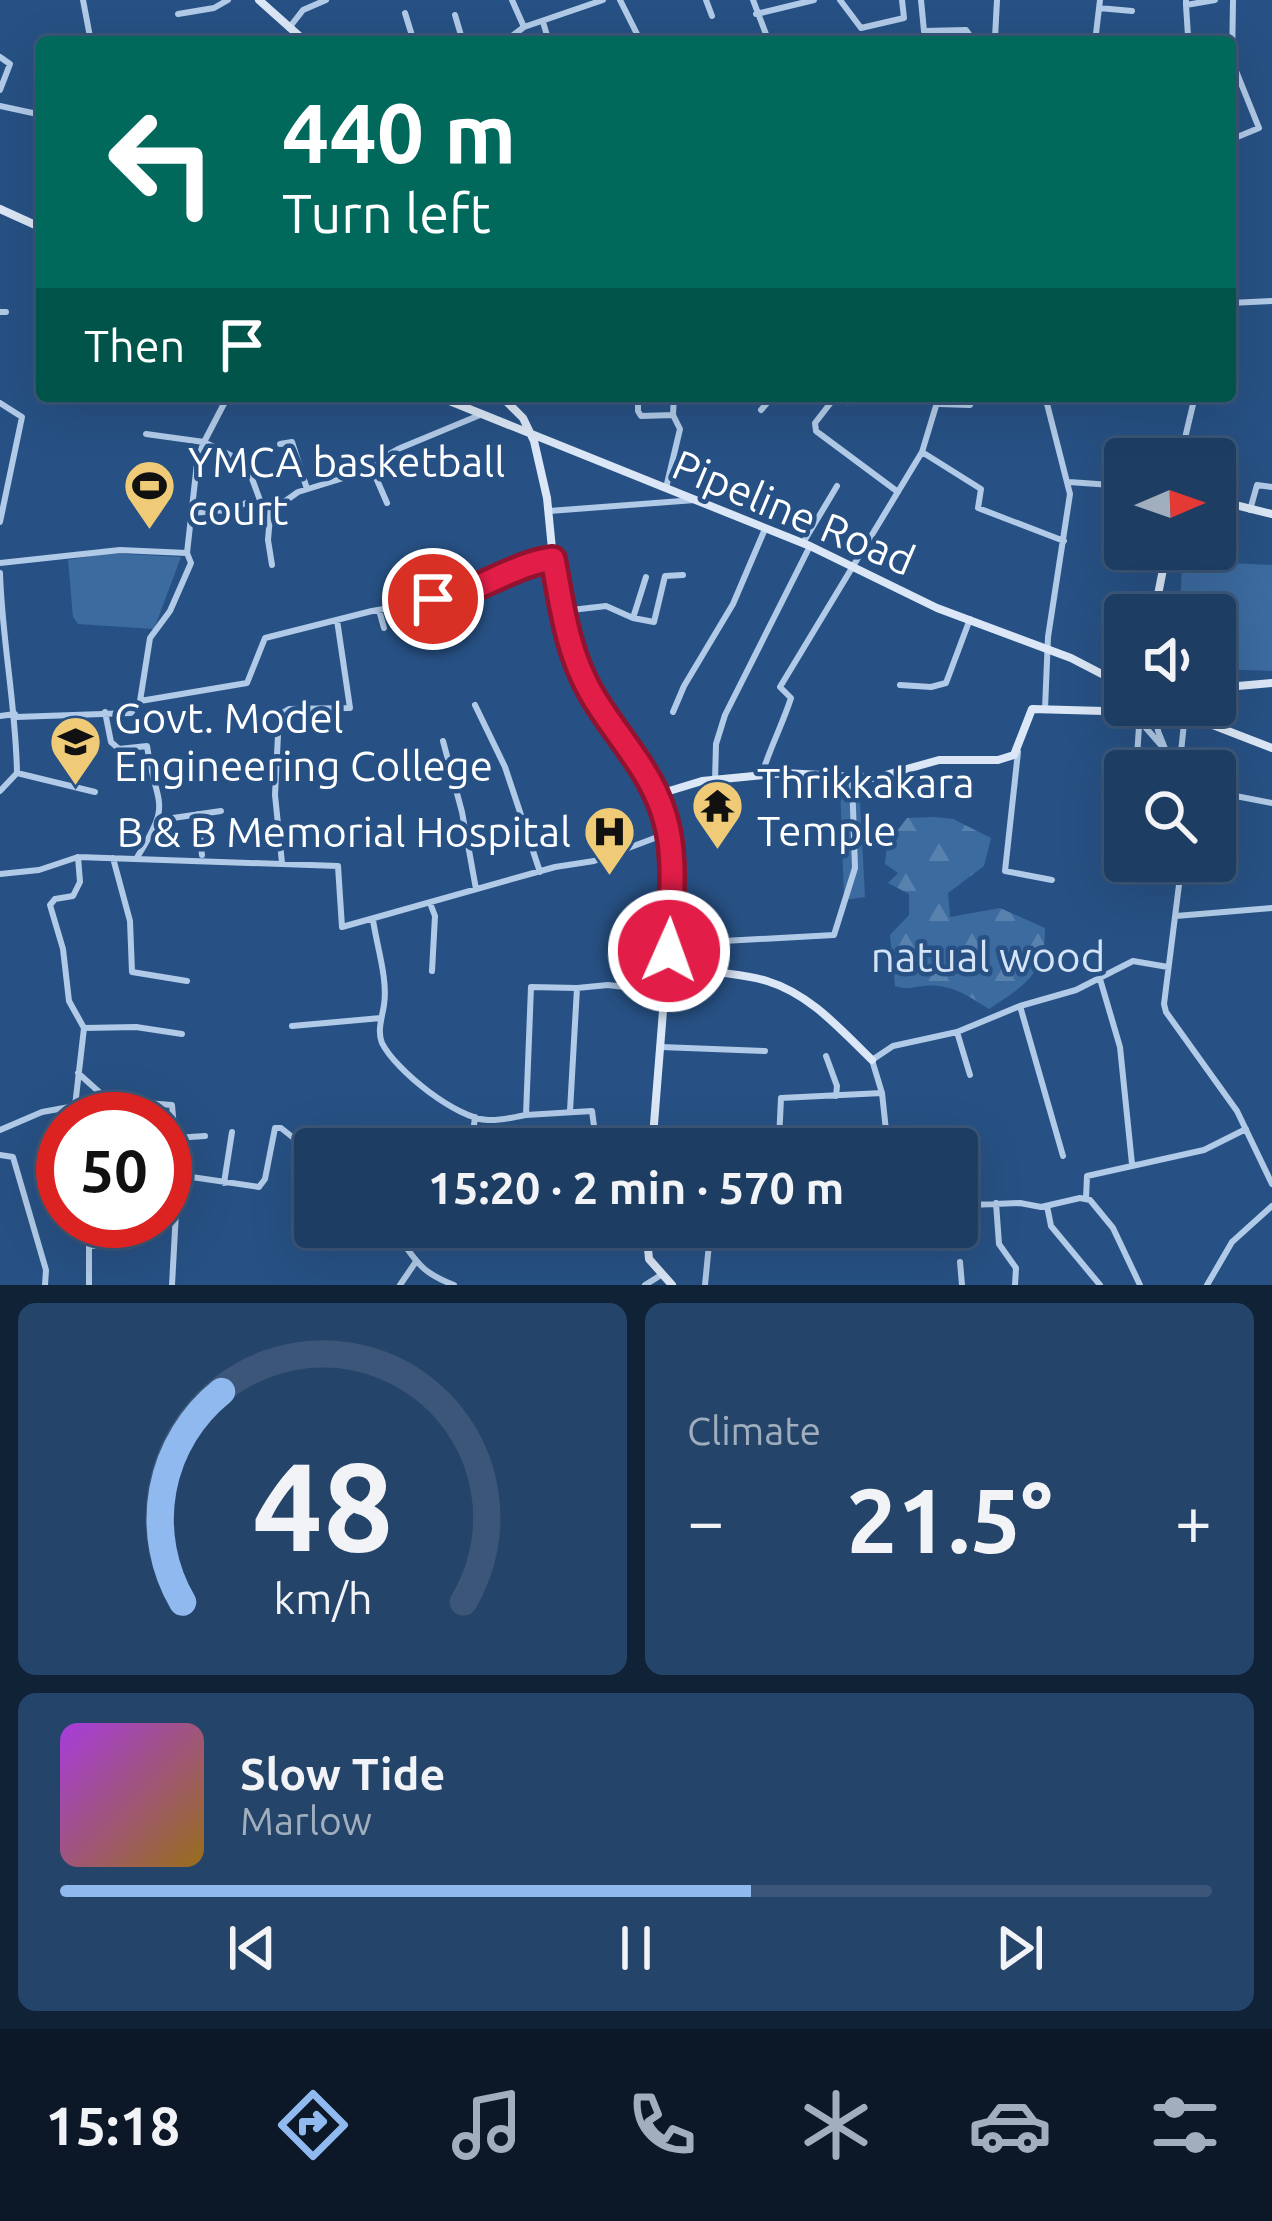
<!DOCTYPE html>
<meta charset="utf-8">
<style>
:root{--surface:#1d3d63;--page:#254469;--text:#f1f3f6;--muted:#a0aebe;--line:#3b5678;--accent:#90b9f0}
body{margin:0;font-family:Ubuntu,sans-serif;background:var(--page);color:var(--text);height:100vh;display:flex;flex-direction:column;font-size:45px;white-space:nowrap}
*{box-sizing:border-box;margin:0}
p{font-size:39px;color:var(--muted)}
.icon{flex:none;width:66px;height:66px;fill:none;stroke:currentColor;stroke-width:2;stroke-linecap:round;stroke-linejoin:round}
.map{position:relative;height:1285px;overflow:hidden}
.panel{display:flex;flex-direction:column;gap:18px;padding:18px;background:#102236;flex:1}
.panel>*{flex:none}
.hud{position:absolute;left:36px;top:36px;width:1200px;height:366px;border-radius:12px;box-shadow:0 12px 48px #0002,0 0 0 3px var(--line);background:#00695c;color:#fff;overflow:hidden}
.needle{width:78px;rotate:88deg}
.controls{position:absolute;left:1104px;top:438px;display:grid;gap:24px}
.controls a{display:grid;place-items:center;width:132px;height:132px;border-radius:12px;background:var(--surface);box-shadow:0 12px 48px #0002,0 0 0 3px var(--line);font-size:60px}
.speed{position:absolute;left:36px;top:1092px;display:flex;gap:24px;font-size:60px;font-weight:700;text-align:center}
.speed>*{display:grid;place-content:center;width:156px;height:156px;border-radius:50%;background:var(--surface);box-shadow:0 12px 48px #0002,0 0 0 3px var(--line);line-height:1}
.speed .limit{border:18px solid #d22;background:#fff;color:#111}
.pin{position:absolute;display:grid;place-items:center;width:102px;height:102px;color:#fff;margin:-51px;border:6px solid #fff;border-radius:50%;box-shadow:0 3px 12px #0007}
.me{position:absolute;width:132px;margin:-66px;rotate:2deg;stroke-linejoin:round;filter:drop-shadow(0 0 9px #0008)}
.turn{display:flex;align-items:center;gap:42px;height:252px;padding:0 48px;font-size:54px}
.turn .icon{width:156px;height:156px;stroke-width:2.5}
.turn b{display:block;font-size:84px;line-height:102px}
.then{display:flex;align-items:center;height:114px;padding:0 48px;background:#0003;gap:24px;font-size:45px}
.big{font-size:90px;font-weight:700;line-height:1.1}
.panel .widget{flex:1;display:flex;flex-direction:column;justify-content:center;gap:18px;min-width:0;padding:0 42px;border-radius:18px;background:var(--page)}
.panel .dial{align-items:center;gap:0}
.dial svg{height:312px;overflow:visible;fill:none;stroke:var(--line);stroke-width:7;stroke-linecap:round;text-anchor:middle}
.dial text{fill:var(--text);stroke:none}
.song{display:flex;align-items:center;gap:36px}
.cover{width:144px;height:144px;border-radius:18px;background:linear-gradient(135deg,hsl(280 70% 55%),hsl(40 70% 35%))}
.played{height:12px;border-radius:6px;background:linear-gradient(90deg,var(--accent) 60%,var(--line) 60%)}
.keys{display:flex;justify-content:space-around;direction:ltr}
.heat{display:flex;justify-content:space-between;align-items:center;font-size:66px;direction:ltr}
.panel .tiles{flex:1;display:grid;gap:18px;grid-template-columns:1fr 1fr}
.widget:last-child{grid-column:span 2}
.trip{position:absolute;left:294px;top:1128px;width:684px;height:120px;border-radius:12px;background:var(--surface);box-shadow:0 12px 48px #0002,0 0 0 3px var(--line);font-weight:700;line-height:120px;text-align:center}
.tab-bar{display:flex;height:192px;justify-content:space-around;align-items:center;background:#0c1828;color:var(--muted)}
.tab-bar .icon{width:84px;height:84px}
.tab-bar .selected{color:var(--accent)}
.tab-bar b{font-size:54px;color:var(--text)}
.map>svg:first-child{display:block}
</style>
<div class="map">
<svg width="1272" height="1285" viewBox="0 0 1272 1285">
<defs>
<pattern id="forest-firs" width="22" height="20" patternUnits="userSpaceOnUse" patternTransform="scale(3)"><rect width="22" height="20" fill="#3c6ba0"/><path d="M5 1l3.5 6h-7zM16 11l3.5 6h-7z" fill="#5981ae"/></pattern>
</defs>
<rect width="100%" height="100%" fill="#275184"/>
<!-- green -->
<path fill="#3c6ba0" d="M108,553l73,4 -27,72 -76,-5 -5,-7 -5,-57z
M1182,561l90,4v106l-57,-2v-54h-35z
M859,782l6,115 -21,3 -4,-117z"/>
<!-- forest -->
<path fill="url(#forest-firs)" d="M934,817l19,2 38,19 -7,28 -36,27 2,24 50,-9 45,20c0,47 -20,57 -56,81 -21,-13 -39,-26 -65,-23 -12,1 -16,4 -29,0l-5,-51 19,-20v-21l-21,-11 10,-10 -13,-9 2,-20 20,-26z"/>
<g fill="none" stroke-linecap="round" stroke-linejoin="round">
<!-- street -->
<path stroke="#b1cae7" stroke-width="6" d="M83,0l8,42
M512,0l12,27
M620,0l21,42
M706,0l6,16
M753,0l16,42
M840,0l21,28 43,-10 -2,-18
M921,0l3,31 42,-1 5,7 24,1
M1186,0v5l29,-5
M1186,5l2,31
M1099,8l33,3
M405,13l9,29
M178,14l36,-6 14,-8
M756,14l58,-14
M455,15l8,27
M543,22l6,20
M289,28l14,-18 23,-10
M995,38l2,-38
M504,42l20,-15 79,-27
M1095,42l5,-42
M0,57l10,7 -10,26
M0,106l42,9
M1230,140l29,-12 -27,-67 1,-60
M1230,193l3,19 -3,1
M1230,303l42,-2
M0,312h6
M638,396v15l3,5 32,-1
M836,396l-21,27 1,8 82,61
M837,396l11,6 3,-6
M1045,396l25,98 -22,143 -3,72
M0,403l22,14 -22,105
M939,404l31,1 3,-9
M761,410l12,-14
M146,434l58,8 36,18
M280,444l12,-2 15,47
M922,452l59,37 -3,19 86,33
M1180,459l15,-63
M371,466l16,37
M250,473l11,30
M1069,482l56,4
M666,488l14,-59 -7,-14 1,-19
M271,505l-3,35 4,25
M1250,510l7,-25 15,2
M549,511l146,-11
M192,513l36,-3 18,-7 25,2 13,-3 14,-10 52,-16 48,-27 82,-34
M803,543l34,-57
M0,563l120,-13 67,3
M415,564l18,35
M0,573c2,67 16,133 17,200l-17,18
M379,610l5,18
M563,611l43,-5 27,12 13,-41
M633,618l21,4 11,-46 18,-1
M900,685l31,2 15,-4 24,-64
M140,701l10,-63 20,-27 21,-48 -4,-10 10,-90 6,-19 25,-48
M475,705l30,62 35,105
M1155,705l3,26 16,40
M105,712l6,30 8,7 28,-3c9,63 27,53 -11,113
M673,712l11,-26 49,-82 32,-75
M0,716l15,-2
M16,717l115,-4 9,-12 107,-18 18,-45 107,-27 76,-13 82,-36 23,-3
M1139,720l21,24
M443,741l19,71 14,77
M1018,752l-13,119 47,9
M1136,771l4,-59
M1179,771l6,-57
M17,773l78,19
M762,774c8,-26 21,-51 29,-76l-11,-11 142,-235 17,-56
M715,781l1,-37 9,-29 85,-169
M1215,792l57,11
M198,814l4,41
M159,820l62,-9
M113,858l17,63 2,51 55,9
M1182,861l-18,143 2,8 71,99 35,73
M282,863l-7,-68 4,-80 10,-6 61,-1 -13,-88
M0,874l39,-4 39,-13 260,9 4,61 213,-60 39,-6 74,-28
M430,903l5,13 -3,55
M1176,916l96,-8
M373,920c4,27 15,59 11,85 -2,13 -7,26 -2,38 14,28 75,76 106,77 12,1 26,-3 38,-5
M669,944l165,-9 21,-67 -3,-90
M1100,979l20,68 12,117
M577,988l-46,-1 -5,128 66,-4 5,38
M1020,1006l43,150
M292,1026l89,-8
M84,1028l52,-1 46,7
M957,1032l13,43
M661,1047l104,4
M826,1056l11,30 -1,10
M78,1073l30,27 64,5 6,70 -6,110
M570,1111l7,-123 31,-3 58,7
M78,1119l-3,-13 9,-78 -15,-27 -6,-52 -13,-44 5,-6 18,-3 7,-14 -2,-25
M0,1130l42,-18 33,-6
M175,1138l30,-2
M652,1147l121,-5 6,-2 2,-42 101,-5
M471,1149l4,-32
M888,1149l-6,-56 -10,-33 21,-14 64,-14 63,-26 56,-16 57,-29 35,6
M0,1155l13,2 33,113 -1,15
M178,1175l81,12 6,-8 10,-51h6l34,27
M224,1183l8,-51
M957,1199l14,6 49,-2 21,4 39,-9 10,2 23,28 27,57
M1086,1199l1,-23 117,-26 42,-21
M996,1203l3,41 17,24 -1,17
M1047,1206l4,20 49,59
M89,1221v64
M390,1227c25,28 24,43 64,58
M402,1244l21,-17
M91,1246l44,-2
M960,1262l2,23
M400,1285l15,-22
M645,1285l16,-10
M705,1285l4,-41
M1207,1285l25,-43 40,-36"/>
<!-- secondary -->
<path stroke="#dbe7f6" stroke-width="8" d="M259,0l47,42
M0,209l42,19
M437,396l373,150 127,62 134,50 54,28
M501,396l22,22 11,23 13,57 6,61 19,95 22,43 47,67 27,69 2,90 -18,226
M1215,500l57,14
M1154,615l13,-66
M1215,688l57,-5
M1161,705l111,43
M656,795l46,-14 83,-8 90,5 64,-18h59l16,-5 18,-46 108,3 11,-7
M670,952c39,27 56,17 97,29 43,13 74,49 105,79
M646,1227l3,32 23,26"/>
</g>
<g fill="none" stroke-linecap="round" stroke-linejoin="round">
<defs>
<path id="route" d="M433,599c37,-1 78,-35 120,-40 9,47 14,92 38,134 27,47 65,80 77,137 8,39 2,81 1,121"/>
</defs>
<!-- route casing -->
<use href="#route" stroke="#92132f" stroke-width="30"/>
<!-- route -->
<use href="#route" stroke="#e11d48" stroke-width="21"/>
</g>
<!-- icons -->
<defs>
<symbol id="stadium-pin" viewBox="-11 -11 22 30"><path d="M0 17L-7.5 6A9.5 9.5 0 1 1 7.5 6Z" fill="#efcb77" stroke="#275184"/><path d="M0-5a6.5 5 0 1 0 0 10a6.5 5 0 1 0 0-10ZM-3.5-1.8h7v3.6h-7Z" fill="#111"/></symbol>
<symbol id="university-pin" viewBox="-11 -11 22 30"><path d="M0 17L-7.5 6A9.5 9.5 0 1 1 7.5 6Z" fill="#efcb77" stroke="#275184"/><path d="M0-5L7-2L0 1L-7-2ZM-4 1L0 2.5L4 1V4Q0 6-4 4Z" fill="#111"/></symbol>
<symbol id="temple-pin" viewBox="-11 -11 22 30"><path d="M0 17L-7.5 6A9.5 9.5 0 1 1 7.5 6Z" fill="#efcb77" stroke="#275184"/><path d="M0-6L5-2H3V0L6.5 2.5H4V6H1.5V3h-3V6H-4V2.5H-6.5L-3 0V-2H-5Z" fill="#111"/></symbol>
<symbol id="hospital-pin" viewBox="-11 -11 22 30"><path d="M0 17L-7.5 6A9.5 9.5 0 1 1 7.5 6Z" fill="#efcb77" stroke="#275184"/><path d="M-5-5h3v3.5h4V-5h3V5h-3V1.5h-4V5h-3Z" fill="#111"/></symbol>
</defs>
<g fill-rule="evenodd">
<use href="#stadium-pin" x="120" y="456" width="59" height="81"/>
<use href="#university-pin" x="46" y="712" width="59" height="81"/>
<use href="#temple-pin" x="688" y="776" width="59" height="81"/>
<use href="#hospital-pin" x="580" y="802" width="59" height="81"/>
</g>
<g text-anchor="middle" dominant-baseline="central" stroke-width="9" stroke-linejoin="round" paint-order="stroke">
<!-- poi labels -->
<g font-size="42" fill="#fff" stroke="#275184" text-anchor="start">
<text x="188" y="461">YMCA basketball<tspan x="188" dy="48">court</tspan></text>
<text x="114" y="717">Govt. Model<tspan x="114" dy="48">Engineering College</tspan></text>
<text x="757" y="782">Thrikkakara<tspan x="757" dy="48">Temple</tspan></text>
<text x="571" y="831" text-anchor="end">B &amp; B Memorial Hospital</text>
</g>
<!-- street labels -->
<g font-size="42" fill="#fff" stroke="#275184">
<text transform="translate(794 512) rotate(23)">Pipeline Road</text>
</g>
<!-- park labels -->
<g font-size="42" fill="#d4e4f6" stroke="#275184">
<text x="988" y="956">natual wood</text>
</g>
</g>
</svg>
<div class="controls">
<a><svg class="needle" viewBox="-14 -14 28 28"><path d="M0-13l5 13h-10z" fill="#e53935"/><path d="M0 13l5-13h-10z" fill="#a0aebe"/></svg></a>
<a><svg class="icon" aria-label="sound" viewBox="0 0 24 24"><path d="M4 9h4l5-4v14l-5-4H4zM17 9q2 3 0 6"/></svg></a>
<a><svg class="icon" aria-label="search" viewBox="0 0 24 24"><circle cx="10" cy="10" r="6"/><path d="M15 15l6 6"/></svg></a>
</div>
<div class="speed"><div class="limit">50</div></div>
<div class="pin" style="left:433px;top:599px;background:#d93025"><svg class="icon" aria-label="arrive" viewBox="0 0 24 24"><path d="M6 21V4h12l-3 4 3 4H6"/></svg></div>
<svg class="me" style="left:669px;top:951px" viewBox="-20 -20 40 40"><circle r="17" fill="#e11d48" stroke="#fff" stroke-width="3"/><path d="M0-11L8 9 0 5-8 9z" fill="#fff"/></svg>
<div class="trip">15:20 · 2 min · 570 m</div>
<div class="hud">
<div class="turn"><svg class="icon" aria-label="left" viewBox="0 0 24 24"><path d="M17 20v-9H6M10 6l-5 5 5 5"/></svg><div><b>440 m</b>Turn left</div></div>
<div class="then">Then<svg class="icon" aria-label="arrive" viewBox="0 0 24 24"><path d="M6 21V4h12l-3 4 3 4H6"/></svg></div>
</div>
</div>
<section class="panel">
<div class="tiles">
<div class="widget dial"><svg viewBox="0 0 100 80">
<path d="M14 69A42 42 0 1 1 86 69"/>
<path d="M14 69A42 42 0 0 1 24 15" stroke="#90b9f0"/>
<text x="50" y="56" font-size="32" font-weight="700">48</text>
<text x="50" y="72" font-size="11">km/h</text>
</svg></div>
<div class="widget"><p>Climate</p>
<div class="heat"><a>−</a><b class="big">21.5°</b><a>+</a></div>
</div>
<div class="widget">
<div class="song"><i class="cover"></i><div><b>Slow Tide</b><p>Marlow</p></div></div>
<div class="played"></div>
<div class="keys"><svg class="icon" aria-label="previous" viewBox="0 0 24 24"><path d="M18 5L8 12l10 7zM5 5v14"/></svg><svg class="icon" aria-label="pause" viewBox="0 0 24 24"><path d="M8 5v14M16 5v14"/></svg><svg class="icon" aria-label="next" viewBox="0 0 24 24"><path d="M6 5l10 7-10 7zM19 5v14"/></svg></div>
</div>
</div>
</section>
<nav class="tab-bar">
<b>15:18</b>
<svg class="icon selected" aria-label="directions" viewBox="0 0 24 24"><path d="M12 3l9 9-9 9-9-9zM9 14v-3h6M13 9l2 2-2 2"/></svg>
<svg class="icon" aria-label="music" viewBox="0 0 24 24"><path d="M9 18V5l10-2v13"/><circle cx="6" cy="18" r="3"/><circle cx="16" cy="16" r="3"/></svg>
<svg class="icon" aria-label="phone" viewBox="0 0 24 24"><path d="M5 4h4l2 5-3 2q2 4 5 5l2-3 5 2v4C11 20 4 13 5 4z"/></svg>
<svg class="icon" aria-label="climate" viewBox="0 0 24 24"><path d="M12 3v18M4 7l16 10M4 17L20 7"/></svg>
<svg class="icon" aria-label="car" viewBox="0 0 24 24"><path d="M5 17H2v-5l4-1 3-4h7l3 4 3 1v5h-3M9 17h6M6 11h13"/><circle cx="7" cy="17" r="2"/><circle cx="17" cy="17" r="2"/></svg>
<svg class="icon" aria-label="filters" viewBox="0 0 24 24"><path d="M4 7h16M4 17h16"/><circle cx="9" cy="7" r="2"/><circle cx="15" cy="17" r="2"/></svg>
</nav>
